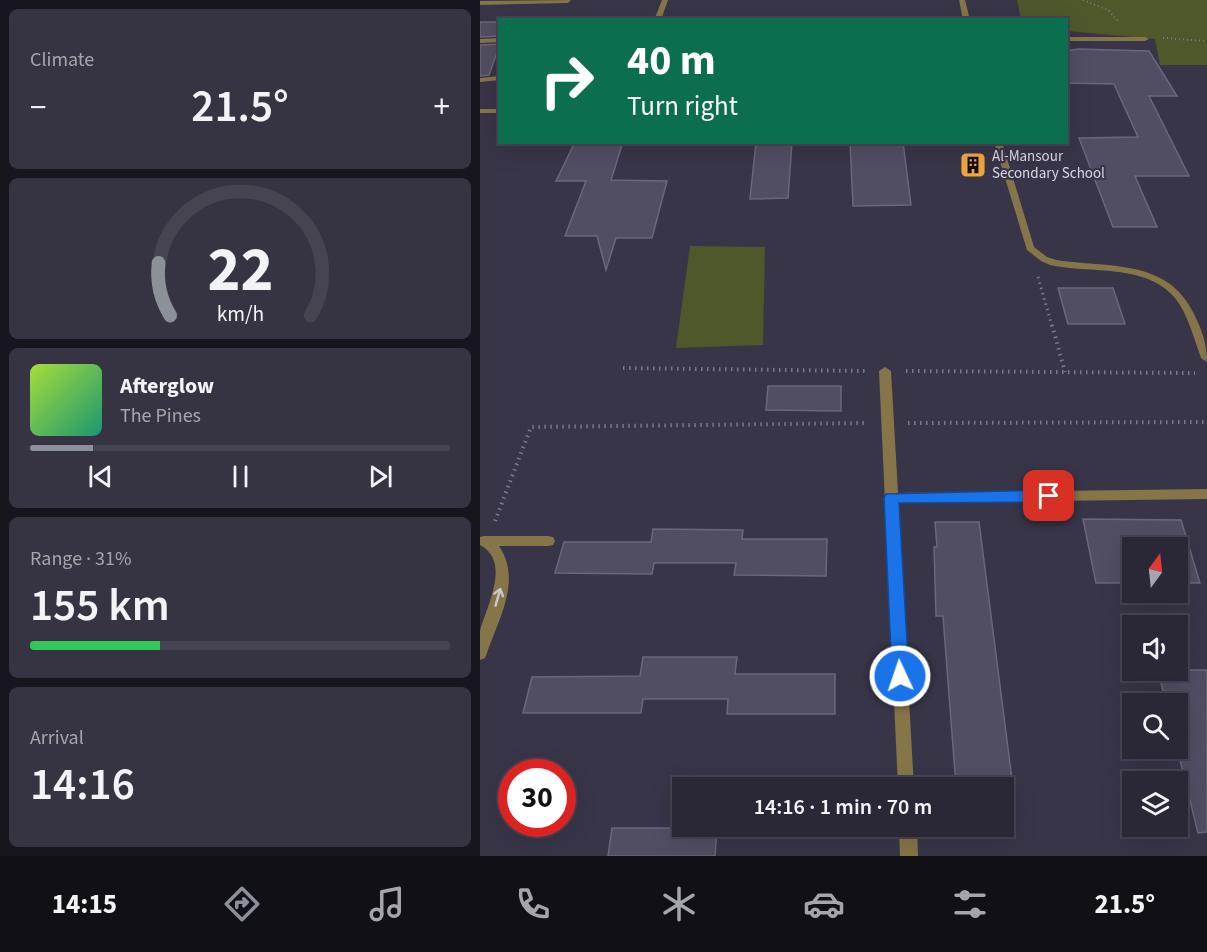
<!DOCTYPE html>
<meta charset="utf-8">
<style>
:root{--surface:#2a2836;--page:#363442;--text:#f1f3f6;--muted:#a5a6ad;--line:#464451;--accent:#8c9099}
body{margin:0;font-family:"Source Sans 3",sans-serif;background:var(--page);color:var(--text);height:100vh;display:flex;flex-direction:column;font-size:22px;white-space:nowrap}
*{box-sizing:border-box;margin:0}
p{font-size:20px;color:var(--muted)}
.icon{flex:none;width:33px;height:33px;fill:none;stroke:currentColor;stroke-width:2;stroke-linecap:round;stroke-linejoin:round}
.map{position:relative;flex:1;overflow:hidden}
.details{display:flex;flex-direction:column;gap:9px;padding:9px;background:#17161e;width:480px}
.details>*{flex:none}
.guide{position:absolute;left:18px;top:18px;width:570px;height:126px;border-radius:0px;box-shadow:0 6px 24px #0002,0 0 0 2px var(--line);background:#0b6e4f;color:#fff;overflow:hidden}
.needle{width:39px;rotate:15deg}
.controls{position:absolute;left:642px;top:537px;display:grid;gap:12px}
.controls a{display:grid;place-items:center;width:66px;height:66px;border-radius:0px;background:var(--surface);box-shadow:0 6px 24px #0002,0 0 0 2px var(--line);font-size:30px}
.speed{position:absolute;left:18px;top:759px;display:flex;gap:12px;font-size:30px;font-weight:700;text-align:center}
.speed>*{display:grid;place-content:center;width:78px;height:78px;border-radius:50%;background:var(--surface);box-shadow:0 6px 24px #0002,0 0 0 2px var(--line);line-height:1}
.speed .limit{border:9px solid #d22;background:#fff;color:#111}
.pin{position:absolute;display:grid;place-items:center;width:51px;height:51px;color:#fff;margin:-26px;border-radius:12px;box-shadow:0 3px 9px #0006}
.me{position:absolute;width:66px;margin:-33px;rotate:357deg;stroke-linejoin:round;filter:drop-shadow(0 0 4px #0008)}
.turn{display:flex;align-items:center;gap:21px;height:126px;padding:0 30px;font-size:27px}
.turn .icon{width:78px;height:78px;stroke-width:2.5}
.turn b{display:block;font-size:42px;line-height:51px}
.big{font-size:45px;font-weight:600;line-height:1.1}
.details .widget{flex:1;display:flex;flex-direction:column;justify-content:center;gap:9px;min-width:0;padding:0 21px;border-radius:9px;background:var(--page)}
.details .dial{align-items:center;gap:0}
.dial svg{height:156px;overflow:visible;fill:none;stroke:var(--line);stroke-width:7;stroke-linecap:round;text-anchor:middle}
.dial text{fill:var(--text);stroke:none}
.song{display:flex;align-items:center;gap:18px}
.cover{width:72px;height:72px;border-radius:9px;background:linear-gradient(135deg,hsl(80 70% 55%),hsl(160 70% 35%))}
.played{height:6px;border-radius:3px;background:linear-gradient(90deg,var(--accent) 15%,var(--line) 15%)}
.keys{display:flex;justify-content:space-around;direction:ltr}
.heat{display:flex;justify-content:space-between;align-items:center;font-size:33px;direction:ltr}
.charge{height:9px;border-radius:4px;background:linear-gradient(90deg,#34c759 31%,var(--line) 0)}
.trip{position:absolute;left:192px;top:777px;width:342px;height:60px;border-radius:0px;background:var(--surface);box-shadow:0 6px 24px #0002,0 0 0 2px var(--line);font-weight:600;line-height:60px;text-align:center}
.menu{display:flex;height:96px;justify-content:space-around;align-items:center;background:#111016;color:var(--muted)}
.menu .icon{width:42px;height:42px}
.menu .active{color:var(--accent)}
.menu b{font-size:27px;color:var(--text)}
main{display:flex;flex:1;min-height:0}
.map>svg:first-child{display:block}
</style>
<main>
<section class="details">
<div class="widget"><p>Climate</p>
<div class="heat"><a>−</a><b class="big">21.5°</b><a>+</a></div>
</div>
<div class="widget dial"><svg viewBox="0 0 100 80">
<path d="M14 69A42 42 0 1 1 86 69"/>
<path d="M14 69A42 42 0 0 1 8 42" stroke="#8c9099"/>
<text x="50" y="56" font-size="32" font-weight="700">22</text>
<text x="50" y="72" font-size="11">km/h</text>
</svg></div>
<div class="widget">
<div class="song"><i class="cover"></i><div><b>Afterglow</b><p>The Pines</p></div></div>
<div class="played"></div>
<div class="keys"><svg class="icon" aria-label="previous" viewBox="0 0 24 24"><path d="M18 5L8 12l10 7zM5 5v14"/></svg><svg class="icon" aria-label="pause" viewBox="0 0 24 24"><path d="M8 5v14M16 5v14"/></svg><svg class="icon" aria-label="next" viewBox="0 0 24 24"><path d="M6 5l10 7-10 7zM19 5v14"/></svg></div>
</div>
<div class="widget"><p>Range · 31%</p><b class="big">155 km</b><div class="charge"></div></div>
<div class="widget"><p>Arrival</p><b class="big">14:16</b></div>
</section>
<div class="map">
<svg width="727" height="856" viewBox="0 0 727 856">
<rect width="100%" height="100%" fill="#383548"/>
<!-- green -->
<path fill="#4f582b" d="M537,0h190v65h-47l-5,-26 -88,-8 -1,-11 -45,-1z
M210,246l75,1 -2,98 -87,3z"/>
<!-- building -->
<path fill="#514e63" stroke="#6a677d" stroke-width="1.5" d="M0,22h20v14l-20,1z
M20,44l-11,31 -9,1v-31z
M598,49l71,2 28,45h-28l40,80h-54l22,51h-44l-34,-89 59,-1 -24,-53 -48,-1v-32z
M95,142h48l-12,38 56,1 -15,57h-36l-10,32 -9,-34h-32l21,-55h-30z
M276,142h36l-4,56 -38,1z
M370,142h53l8,63 -58,1z
M578,288h55l12,36h-57z
M288,386h73v25l-75,-1z
M603,519l98,1 19,63h-22v-35h-46v35h-36z
M455,522h44l34,265 -57,-1 -13,-170h-7l-2,-69h3z
M173,529l90,1 -1,9h85l-1,37 -92,-1 2,-12h-82l-2,11 -97,-1 9,-31h87z
M163,657h94l-2,17h100v40h-108l1,-15h-85l-2,14h-118l9,-36 108,-1z
M678,670h49v162l-9,1 -21,-85 1,-44h-12z
M132,828h105l-2,28h-107z"/>
<g fill="none" stroke-linecap="round" stroke-linejoin="round">
<!-- path-far2 -->
<path stroke="#7b7889" stroke-width="2" stroke-dasharray="1 3" stroke-linecap="butt" d="M603,0l25,10 11,12
M683,38l44,3"/>
<!-- path-far1 -->
<path stroke="#7b7889" stroke-width="3" stroke-dasharray="1.5 4" stroke-linecap="butt" d="M558,277l14,49"/>
<!-- path -->
<path stroke="#7b7889" stroke-width="4" stroke-dasharray="1.5 4.5" stroke-linecap="butt" d="M572,325l13,47
M143,368l242,3
M426,371l289,2
M428,423l299,-1
M15,521l36,-94 336,-4"/>
<!-- service -->
<path fill="#867549" fill-rule="evenodd" d="M91,0l-3,3 -88,2v-4z
M182,0h6l-7,20h-7z
M20,38v4l-20,1v-4z
M20,76v4l-20,2v-4z
M0,109h19l1,4h-20z"/>
<!-- minor -->
<path fill="#867549" fill-rule="evenodd" d="M479,0h6l5,20h-7z
M586,37h79l4,2 -4,2h-79z
M514,142h8l32,105 13,10 9,3c51,8 112,-2 138,54 8,16 13,30 13,48l-6,-4c-7,-19 -13,-44 -26,-60 -29,-35 -85,-24 -125,-33l-9,-4 -14,-11z
M405,367l6,4 7,122 309,-4v10l-309,4 16,285h-16l-19,-417z
M4,536h64l5,1 2,4 -2,4 -5,1h-49c23,34 0,72 -12,107l-2,5 -5,2c0,-9 0,-20 0,-29 6,-24 32,-69 0,-86v-8z
M419,826h18l1,30h-18z"/>
</g>
<!-- one-way arrows -->
<defs><path id="oneway-shaft" d="M-6 0H5M1.5-3L5.5 0L1.5 3" fill="none" stroke-width="1.6" stroke-linecap="round" stroke-linejoin="round" transform="scale(1.5)"/></defs>
<use stroke="#cdc8cd" href="#oneway-shaft" transform="translate(18 597) rotate(-74)"/>
<!-- route -->
<path fill="#1a73e8" stroke="#114b97" stroke-width="1.5" d="M569,490l5,2 3,4 -3,4 -5,2 -150,1 10,173 -3,5 -6,3 -6,-3 -2,-5 -8,-178 2,-4z"/>
<!-- icons -->
<defs>
<symbol id="building-square" viewBox="-11 -11 22 22"><rect x="-9" y="-9" width="18" height="18" rx="4" fill="#f1a540" stroke="#383548"/><path d="M-4-6H4V6H1V3H-1V6H-4ZM-2.5-4.3h1.7v1.8h-1.7ZM.8-4.3h1.7v1.8H.8ZM-2.5-1h1.7V.8h-1.7ZM.8-1h1.7V.8H.8Z" fill="#111"/></symbol>
</defs>
<g fill-rule="evenodd">
<use href="#building-square" x="478" y="150" width="30" height="30"/>
</g>
<g text-anchor="middle" dominant-baseline="central" stroke-width="4.5" stroke-linejoin="round" paint-order="stroke">
<!-- far-poi labels -->
<g font-size="15" fill="#d9d7e4" stroke="#383548" text-anchor="start">
<text x="512" y="156">Al-Mansour<tspan x="512" dy="17">Secondary School</tspan></text>
</g>
</g>
</svg>
<div class="controls">
<a><svg class="needle" viewBox="-14 -14 28 28"><path d="M0-13l5 13h-10z" fill="#e53935"/><path d="M0 13l5-13h-10z" fill="#a5a6ad"/></svg></a>
<a><svg class="icon" aria-label="sound" viewBox="0 0 24 24"><path d="M4 9h4l5-4v14l-5-4H4zM17 9q2 3 0 6"/></svg></a>
<a><svg class="icon" aria-label="search" viewBox="0 0 24 24"><circle cx="10" cy="10" r="6"/><path d="M15 15l6 6"/></svg></a>
<a><svg class="icon" aria-label="layers" viewBox="0 0 24 24"><path d="M12 4l9 5-9 5-9-5zM3 14l9 5 9-5"/></svg></a>
</div>
<div class="speed"><div class="limit">30</div></div>
<div class="pin" style="left:569px;top:496px;background:#d93025"><svg class="icon" aria-label="arrive" viewBox="0 0 24 24"><path d="M6 21V4h12l-3 4 3 4H6"/></svg></div>
<svg class="me" style="left:420px;top:676px" viewBox="-20 -20 40 40"><circle r="17" fill="#1a73e8" stroke="#fff" stroke-width="3"/><path d="M0-11L8 9 0 5-8 9z" fill="#fff"/></svg>
<div class="trip">14:16 · 1 min · 70 m</div>
<div class="guide">
<div class="turn"><svg class="icon" aria-label="right" viewBox="0 0 24 24"><path d="M7 20v-9h11M14 6l5 5-5 5"/></svg><div><b>40 m</b>Turn right</div></div>
</div>
</div>
</main>
<nav class="menu">
<b>14:15</b>
<svg class="icon active" aria-label="directions" viewBox="0 0 24 24"><path d="M12 3l9 9-9 9-9-9zM9 14v-3h6M13 9l2 2-2 2"/></svg>
<svg class="icon" aria-label="music" viewBox="0 0 24 24"><path d="M9 18V5l10-2v13"/><circle cx="6" cy="18" r="3"/><circle cx="16" cy="16" r="3"/></svg>
<svg class="icon" aria-label="phone" viewBox="0 0 24 24"><path d="M5 4h4l2 5-3 2q2 4 5 5l2-3 5 2v4C11 20 4 13 5 4z"/></svg>
<svg class="icon" aria-label="climate" viewBox="0 0 24 24"><path d="M12 3v18M4 7l16 10M4 17L20 7"/></svg>
<svg class="icon" aria-label="car" viewBox="0 0 24 24"><path d="M5 17H2v-5l4-1 3-4h7l3 4 3 1v5h-3M9 17h6M6 11h13"/><circle cx="7" cy="17" r="2"/><circle cx="17" cy="17" r="2"/></svg>
<svg class="icon" aria-label="filters" viewBox="0 0 24 24"><path d="M4 7h16M4 17h16"/><circle cx="9" cy="7" r="2"/><circle cx="15" cy="17" r="2"/></svg>
<b>21.5°</b>
</nav>
